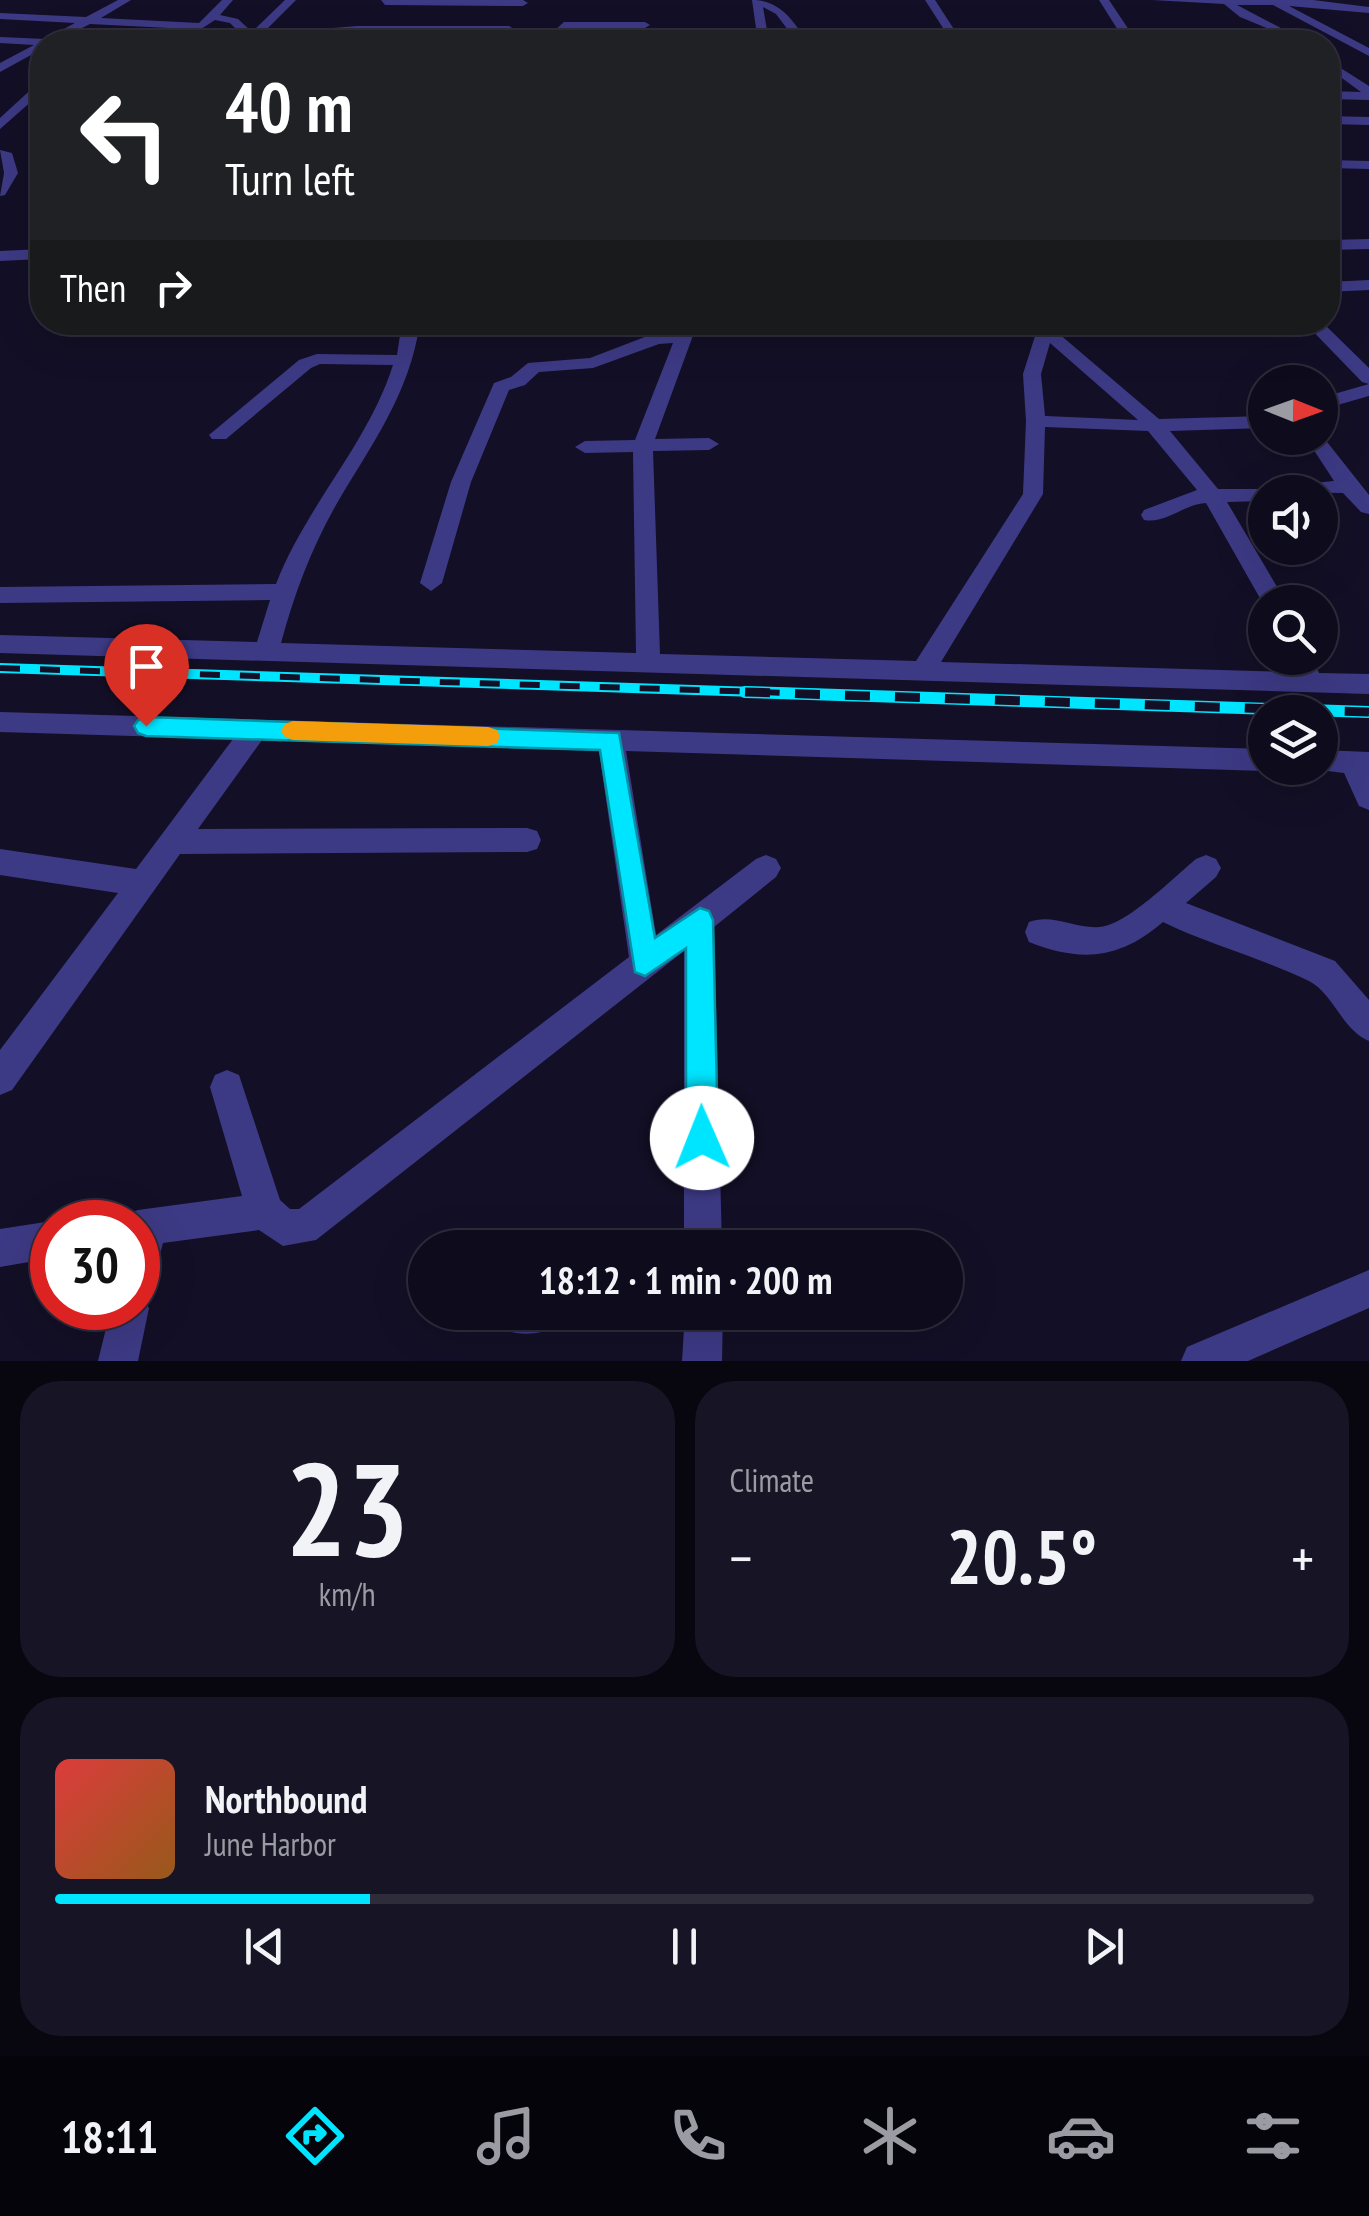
<!DOCTYPE html>
<meta charset="utf-8">
<style>
:root{--surface:#0e0b1c;--page:#171425;--text:#f1f3f6;--muted:#9b9ba3;--line:#2e2b3b;--accent:#00e5ff}
body{margin:0;font-family:"PT Sans Narrow",sans-serif;background:var(--page);color:var(--text);height:100vh;display:flex;flex-direction:column;font-size:38px;white-space:nowrap}
*{box-sizing:border-box;margin:0}
p{font-size:32px;color:var(--muted)}
.icon{flex:none;width:55px;height:55px;fill:none;stroke:currentColor;stroke-width:2;stroke-linecap:round;stroke-linejoin:round}
.map{position:relative;height:1361px;overflow:hidden}
.drawer{display:flex;flex-direction:column;gap:20px;padding:20px;background:#08060f;flex:1}
.drawer>*{flex:none}
.guide{position:absolute;left:30px;top:30px;width:1310px;height:305px;border-radius:40px;box-shadow:0 10px 40px #0002,0 0 0 2px var(--line);background:#202124;color:#fff;overflow:hidden}
.needle{width:65px;rotate:91deg}
.fabs{position:absolute;left:1248px;top:365px;display:grid;gap:20px}
.fabs a{display:grid;place-items:center;width:90px;height:90px;border-radius:50%;background:var(--surface);box-shadow:0 10px 40px #0002,0 0 0 2px var(--line);font-size:50px}
.speed{position:absolute;left:30px;top:1200px;display:flex;gap:20px;font-size:50px;font-weight:700;text-align:center}
.speed>*{display:grid;place-content:center;width:130px;height:130px;border-radius:50%;background:var(--surface);box-shadow:0 10px 40px #0002,0 0 0 2px var(--line);line-height:1}
.speed .limit{border:15px solid #d22;background:#fff;color:#111}
.pin{position:absolute;display:grid;place-items:center;width:85px;height:85px;color:#fff;margin:-102px -42px;border-radius:50% 50% 50% 0;rotate:-45deg;box-shadow:0 0 10px #0007}
.pin .icon{rotate:45deg}
.me{position:absolute;width:110px;margin:-55px;rotate:359deg;stroke-linejoin:round;filter:drop-shadow(0 0 8px #0008)}
.turn{display:flex;align-items:center;gap:35px;height:210px;padding:0 30px;font-size:45px}
.turn .icon{width:130px;height:130px;stroke-width:2.5}
.turn b{display:block;font-size:70px;line-height:85px}
.then{display:flex;align-items:center;height:95px;padding:0 30px;background:#0003;gap:20px;font-size:38px}
.big{font-size:75px;font-weight:700;line-height:1.1}
.drawer .card{flex:1;display:flex;flex-direction:column;justify-content:center;gap:15px;min-width:0;padding:0 35px;border-radius:40px;background:var(--page)}
.drawer .dial{align-items:center;gap:0}
.dial b{font-size:130px;line-height:1}
.song{display:flex;align-items:center;gap:30px}
.cover{width:120px;height:120px;border-radius:15px;background:linear-gradient(135deg,hsl(0 70% 55%),hsl(30 70% 35%))}
.played{height:10px;border-radius:5px;background:linear-gradient(90deg,var(--accent) 25%,var(--line) 25%)}
.keys{display:flex;justify-content:space-around;direction:ltr}
.heat{display:flex;justify-content:space-between;align-items:center;font-size:55px;direction:ltr}
.drawer .tiles{flex:1;display:grid;gap:20px;grid-template-columns:1fr 1fr}
.card:last-child{grid-column:span 2}
.trip{position:absolute;left:408px;top:1230px;width:555px;height:100px;border-radius:50px;background:var(--surface);box-shadow:0 10px 40px #0002,0 0 0 2px var(--line);font-weight:700;line-height:100px;text-align:center}
.dock{display:flex;height:160px;justify-content:space-around;align-items:center;background:#06040b;color:var(--muted)}
.dock .icon{width:70px;height:70px}
.dock .current{color:var(--accent)}
.dock b{font-size:45px;color:var(--text)}
.map>svg:first-child{display:block}
</style>
<div class="map">
<svg width="1369" height="1361" viewBox="0 0 1369 1361">
<rect width="100%" height="100%" fill="#130f26"/>
<g fill="none" stroke-linecap="round" stroke-linejoin="round">
<!-- minor -->
<path fill="#3d3a85" fill-rule="evenodd" d="M118,0h13l-30,18 98,5 23,-23h11l-13,15 18,4 14,13 33,-32h11l-34,34 95,-8h152l5,3 -5,3h-152l-149,10 35,-6 -13,-13 -15,-3 -34,22h-12l20,-13 -99,-5 -36,18h-12v7l-42,23v-9l34,-18 -34,-2v-6l45,2 30,-16 -75,-4v-6l86,4z
M381,0h142l5,3 -5,3 -138,-1z
M752,0c28,0 42,21 55,42h-10l-21,-28 -13,-7 6,35h-11z
M925,0h10l24,37 164,1 -24,-38h10l28,42h-185z
M1152,0h161l56,7v6l-80,-7 80,42v8l-96,-51h-36l59,31v4l-56,-23 -16,-13z
M564,22h81l5,3 -5,3h-78l-14,14h-11z
M1328,60l41,26v14l-41,-1v-8l33,1 -33,-24z
M38,83h4v9l-42,37v-11z
M1328,116l41,1v8l-41,-1z
M0,150l12,3 6,20 -13,22 -5,1 4,-23z
M1328,160l41,1v8l-41,-1z
M1369,239v10l-41,1v-10z
M42,249v10l-42,2v-10z
M1369,280v10l-41,2v-10z
M402,322h18c-10,72 -49,123 -84,183 -25,44 -42,90 -55,138l355,10 -3,-201 -48,1 -10,-6 10,-6 50,-1 38,-97 -14,1 -66,24 -54,4 -14,13 -16,5 -38,92 -29,101 -11,8 -11,-8 31,-101 43,-99 17,-6 17,-14 62,-5 60,-23 27,-3 4,-10h17l-43,117 54,-1 10,6 -10,6 -56,1 7,203 256,7 107,-167 3,-73 -3,-47 13,-41 -15,-11h22l8,5 108,92 106,-3v12l-95,3 48,58h54l3,3h-10v9l-38,1 59,100h-21v5l-59,-104c-22,1 -40,21 -62,17l-3,-5 3,-5 53,-20 -49,-59 -103,-4 -2,67 -102,168 353,10 -6,-14h24l7,15 50,1v20l-1369,-41v-18l257,7 13,-42 -270,3v-16l276,-3c30,-78 92,-140 117,-219l-73,-1 -9,4 -85,71h-14l-3,-4 90,-75 18,-6 80,1zM1050,343l88,77 -93,-4 -4,-42z
M1304,322h18l47,46v16l-7,-2z
M1369,384v12l-49,14v-12z
M1320,433l49,62v19l-8,-2 -18,-19 -61,-1 10,-7 42,-4 -28,-43h14z
M0,712l1265,37v19h10l-10,3 -639,-20 30,184 100,-76 10,-4 10,4 5,9 -5,9 -62,50 8,321h-38v-297l-368,289 -33,6 -24,-16 -96,13 -12,44 -12,5 10,16 -11,53h-40l13,-53h27v-86h-16l3,-7 13,-5 104,-14 -32,-109 5,-12 12,-5 12,5 41,125 10,9h9l330,-252 -30,-206 -337,-11 -64,89 329,-1 10,3 4,9 -4,9 -10,3 -347,2 -168,236 -12,5v-45l118,-157 -118,-18v-26l136,20 97,-130 -233,-7z
M1320,750l49,2v58l-10,-4 -15,-33 -33,-4 9,-1z
M1206,855l10,4 5,9 -5,9 -30,26 149,58 34,39v41c-27,-11 -35,-47 -60,-60 -47,-23 -99,-36 -146,-59 -43,37 -81,41 -134,20l-4,-10 4,-10c23,-9 47,7 70,5 27,-1 75,-50 97,-68z
M52,1221v37l-52,9v-38z
M1369,1270v38l-121,53h-67l6,-14z
M497,1312h69l-5,14c-20,8 -40,11 -60,3z
M685,1312h38l-1,49h-40z"/>
<defs>
<path id="rail-far1" d="M0,668l823,26"/>
<path id="rail" d="M745,692l624,20"/>
</defs>
<!-- rail-far1 casing -->
<use href="#rail-far1" stroke="#00e5ff" stroke-width="10"/>
<!-- rail casing -->
<use href="#rail" stroke="#00e5ff" stroke-width="12"/>
<!-- rail-far1 -->
<use href="#rail-far1" stroke="#130f26" stroke-width="6" stroke-dasharray="20" stroke-linecap="butt"/>
<!-- rail -->
<use href="#rail" stroke="#130f26" stroke-width="9" stroke-dasharray="25" stroke-linecap="butt"/>
</g>
<!-- route -->
<path fill="#00e5ff" stroke="#0095a6" stroke-width="2.5" d="M146,717l473,16 36,205 45,-30 9,3 4,9 5,218 -5,12 -11,4 -11,-4 -5,-12v-190l-41,28 -10,-4 -35,-222 -454,-14 -8,-3 -4,-7 4,-6z"/>
<!-- slow -->
<path fill="#f59e0b" d="M293,721l195,6 9,3 3,6 -3,7 -9,3 -195,-6 -8,-3 -4,-6 4,-7z"/>
</svg>
<div class="fabs">
<a><svg class="needle" viewBox="-14 -14 28 28"><path d="M0-13l5 13h-10z" fill="#e53935"/><path d="M0 13l5-13h-10z" fill="#9b9ba3"/></svg></a>
<a><svg class="icon" aria-label="sound" viewBox="0 0 24 24"><path d="M4 9h4l5-4v14l-5-4H4zM17 9q2 3 0 6"/></svg></a>
<a><svg class="icon" aria-label="search" viewBox="0 0 24 24"><circle cx="10" cy="10" r="6"/><path d="M15 15l6 6"/></svg></a>
<a><svg class="icon" aria-label="layers" viewBox="0 0 24 24"><path d="M12 4l9 5-9 5-9-5zM3 14l9 5 9-5"/></svg></a>
</div>
<div class="speed"><div class="limit">30</div></div>
<div class="pin" style="left:146px;top:726px;background:#d93025"><svg class="icon" aria-label="arrive" viewBox="0 0 24 24"><path d="M6 21V4h12l-3 4 3 4H6"/></svg></div>
<svg class="me" style="left:702px;top:1138px" viewBox="-20 -20 40 40"><circle r="19" fill="#fff"/><path d="M0-13L10 11 0 6-10 11z" fill="#00e5ff"/></svg>
<div class="trip">18:12 · 1 min · 200 m</div>
<div class="guide">
<div class="turn"><svg class="icon" aria-label="left" viewBox="0 0 24 24"><path d="M17 20v-9H6M10 6l-5 5 5 5"/></svg><div><b>40 m</b>Turn left</div></div>
<div class="then">Then<svg class="icon" aria-label="right" viewBox="0 0 24 24"><path d="M7 20v-9h11M14 6l5 5-5 5"/></svg></div>
</div>
</div>
<section class="drawer">
<div class="tiles">
<div class="card dial"><b>23</b><p>km/h</p></div>
<div class="card"><p>Climate</p>
<div class="heat"><a>−</a><b class="big">20.5°</b><a>+</a></div>
</div>
<div class="card">
<div class="song"><i class="cover"></i><div><b>Northbound</b><p>June Harbor</p></div></div>
<div class="played"></div>
<div class="keys"><svg class="icon" aria-label="previous" viewBox="0 0 24 24"><path d="M18 5L8 12l10 7zM5 5v14"/></svg><svg class="icon" aria-label="pause" viewBox="0 0 24 24"><path d="M8 5v14M16 5v14"/></svg><svg class="icon" aria-label="next" viewBox="0 0 24 24"><path d="M6 5l10 7-10 7zM19 5v14"/></svg></div>
</div>
</div>
</section>
<nav class="dock">
<b>18:11</b>
<svg class="icon current" aria-label="directions" viewBox="0 0 24 24"><path d="M12 3l9 9-9 9-9-9zM9 14v-3h6M13 9l2 2-2 2"/></svg>
<svg class="icon" aria-label="music" viewBox="0 0 24 24"><path d="M9 18V5l10-2v13"/><circle cx="6" cy="18" r="3"/><circle cx="16" cy="16" r="3"/></svg>
<svg class="icon" aria-label="phone" viewBox="0 0 24 24"><path d="M5 4h4l2 5-3 2q2 4 5 5l2-3 5 2v4C11 20 4 13 5 4z"/></svg>
<svg class="icon" aria-label="climate" viewBox="0 0 24 24"><path d="M12 3v18M4 7l16 10M4 17L20 7"/></svg>
<svg class="icon" aria-label="car" viewBox="0 0 24 24"><path d="M5 17H2v-5l4-1 3-4h7l3 4 3 1v5h-3M9 17h6M6 11h13"/><circle cx="7" cy="17" r="2"/><circle cx="17" cy="17" r="2"/></svg>
<svg class="icon" aria-label="filters" viewBox="0 0 24 24"><path d="M4 7h16M4 17h16"/><circle cx="9" cy="7" r="2"/><circle cx="15" cy="17" r="2"/></svg>
</nav>
